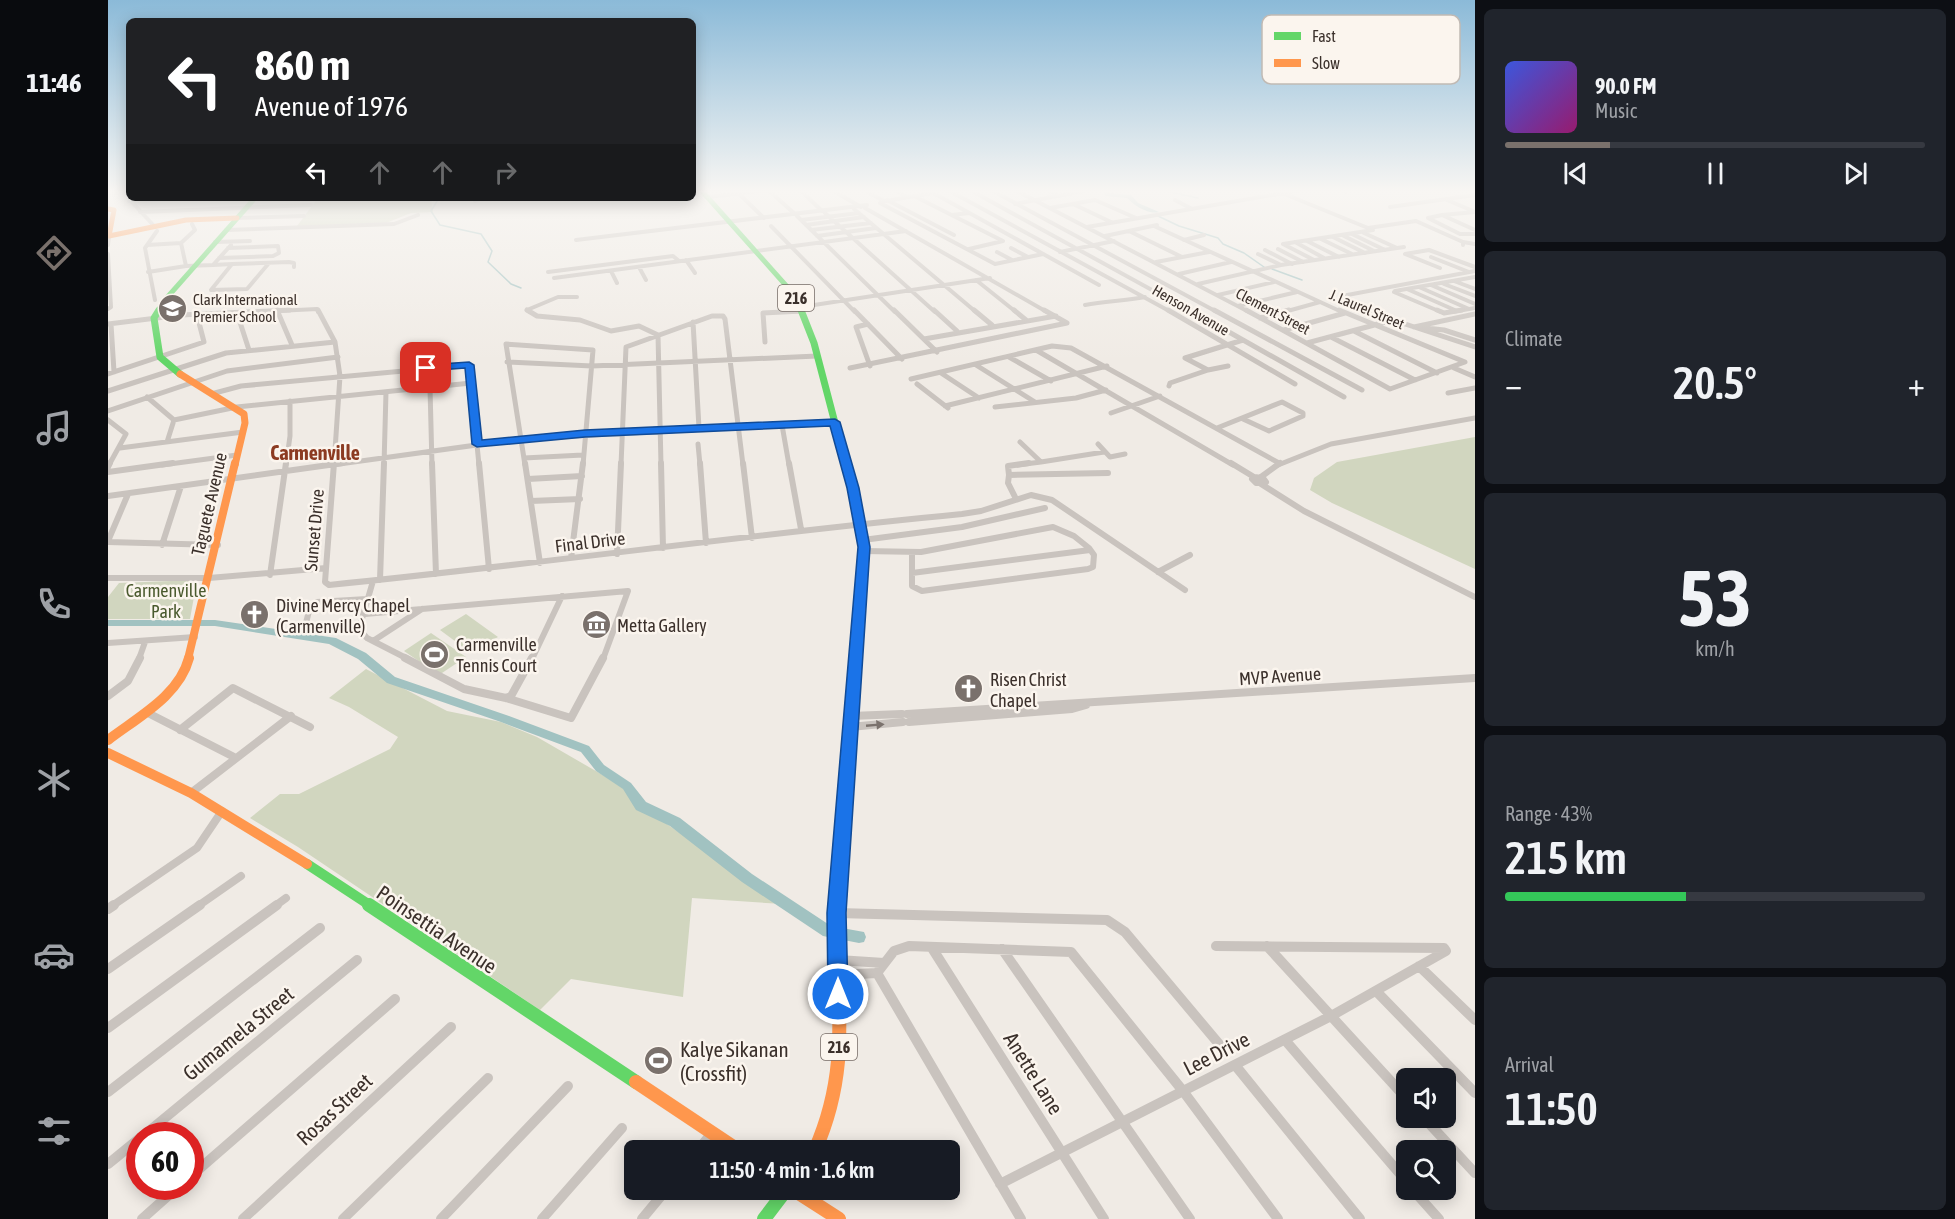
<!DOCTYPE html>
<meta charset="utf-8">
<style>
:root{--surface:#171b24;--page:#20242c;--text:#f1f3f6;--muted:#9ea1a6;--line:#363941;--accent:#7a716c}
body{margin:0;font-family:"Asap Condensed",sans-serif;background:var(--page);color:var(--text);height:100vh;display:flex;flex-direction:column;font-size:22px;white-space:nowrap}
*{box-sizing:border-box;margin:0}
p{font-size:20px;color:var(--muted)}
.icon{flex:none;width:33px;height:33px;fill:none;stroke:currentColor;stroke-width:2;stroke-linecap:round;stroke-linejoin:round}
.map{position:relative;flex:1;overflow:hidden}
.panel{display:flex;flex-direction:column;gap:9px;padding:9px;background:#0d0f14;width:480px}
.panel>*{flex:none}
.top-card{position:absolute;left:18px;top:18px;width:570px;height:183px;border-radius:9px;box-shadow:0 3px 15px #0003;background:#202124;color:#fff;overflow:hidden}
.fabs{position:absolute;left:1288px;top:1068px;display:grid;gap:12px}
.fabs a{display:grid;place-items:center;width:60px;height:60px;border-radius:9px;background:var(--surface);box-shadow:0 3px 15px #0003;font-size:30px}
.speed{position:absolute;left:18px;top:1122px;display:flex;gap:12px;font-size:30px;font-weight:700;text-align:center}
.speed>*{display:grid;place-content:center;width:78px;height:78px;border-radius:50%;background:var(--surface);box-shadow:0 3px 15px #0003;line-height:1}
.speed .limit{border:9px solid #d22;background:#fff;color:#111}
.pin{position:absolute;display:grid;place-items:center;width:51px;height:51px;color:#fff;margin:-26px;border-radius:12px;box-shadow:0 3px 9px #0006}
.me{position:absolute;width:66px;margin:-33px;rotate:0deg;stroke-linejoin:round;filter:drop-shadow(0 0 4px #0008)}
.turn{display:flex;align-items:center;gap:21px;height:126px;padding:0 30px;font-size:27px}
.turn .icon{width:78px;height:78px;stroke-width:2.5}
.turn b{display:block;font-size:42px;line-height:51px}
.lanes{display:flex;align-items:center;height:57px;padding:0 30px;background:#0003;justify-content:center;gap:30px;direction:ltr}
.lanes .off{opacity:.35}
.big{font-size:45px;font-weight:600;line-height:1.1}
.panel .widget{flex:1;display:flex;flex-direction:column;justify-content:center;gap:9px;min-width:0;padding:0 21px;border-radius:9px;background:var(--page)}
.panel .dial{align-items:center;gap:0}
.dial b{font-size:78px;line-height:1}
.song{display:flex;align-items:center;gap:18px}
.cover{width:72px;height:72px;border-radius:9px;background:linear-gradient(135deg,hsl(230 70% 55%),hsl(320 70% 35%))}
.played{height:6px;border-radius:3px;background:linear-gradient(90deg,var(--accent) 25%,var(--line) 25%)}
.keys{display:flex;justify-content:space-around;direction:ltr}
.heat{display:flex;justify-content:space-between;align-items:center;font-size:33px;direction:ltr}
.charge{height:9px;border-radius:4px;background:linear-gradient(90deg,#34c759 43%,var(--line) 0)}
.trip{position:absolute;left:516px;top:1140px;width:336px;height:60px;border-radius:9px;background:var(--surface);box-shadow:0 3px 15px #0003;font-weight:600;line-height:60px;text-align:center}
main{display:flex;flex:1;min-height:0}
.menu{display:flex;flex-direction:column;width:108px;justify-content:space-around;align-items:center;background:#090b0e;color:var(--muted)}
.menu .icon{width:42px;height:42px}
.menu .active{color:var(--accent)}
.menu b{font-size:27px;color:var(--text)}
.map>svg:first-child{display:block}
</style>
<main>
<nav class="menu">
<b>11:46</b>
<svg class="icon active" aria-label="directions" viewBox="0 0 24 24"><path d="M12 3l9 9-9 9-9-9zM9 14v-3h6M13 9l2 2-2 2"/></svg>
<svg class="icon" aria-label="music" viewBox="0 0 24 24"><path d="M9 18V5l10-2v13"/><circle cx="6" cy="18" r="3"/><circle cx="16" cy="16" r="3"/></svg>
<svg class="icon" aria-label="phone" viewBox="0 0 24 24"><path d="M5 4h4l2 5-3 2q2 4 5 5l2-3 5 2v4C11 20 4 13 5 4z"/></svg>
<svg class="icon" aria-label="climate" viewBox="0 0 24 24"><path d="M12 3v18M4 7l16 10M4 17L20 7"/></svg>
<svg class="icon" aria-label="car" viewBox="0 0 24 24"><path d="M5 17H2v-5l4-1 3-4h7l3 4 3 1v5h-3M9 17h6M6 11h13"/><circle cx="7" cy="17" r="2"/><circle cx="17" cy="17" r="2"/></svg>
<svg class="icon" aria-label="filters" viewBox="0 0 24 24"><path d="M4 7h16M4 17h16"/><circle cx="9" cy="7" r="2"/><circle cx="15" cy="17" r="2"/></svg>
</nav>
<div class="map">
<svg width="1367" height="1219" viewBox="0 0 1367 1219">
<rect width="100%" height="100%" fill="#f0ebe5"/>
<!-- green -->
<path fill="#d1d6bf" d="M210,198h113l2,14 -22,1 -25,10 -89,3z
M1367,437v132l-143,-66 -22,-13 4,-12 23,-16z
M89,580l-7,39h-82v-22l11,-14z
M358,614l32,23 -27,16 -31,-23z
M323,633l35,24 -27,18 -35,-24z
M258,669l81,42 54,11 36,15 83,48 31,28 131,91 -90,-6 -9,99 -112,-18 -31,31 -242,-163 -48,-29 30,-24h19l91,-45 8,-12 -49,-30 -20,-9z"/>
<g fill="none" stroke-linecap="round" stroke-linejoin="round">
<!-- stream -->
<path stroke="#a1c2c1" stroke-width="1.5" d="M1053,190l37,8
M331,198l-8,13 9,14 41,9 11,17 -4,11 23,22 10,4
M1050,216l21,10 39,12 5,6 21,9 20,14
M1164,269l30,11"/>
<!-- river -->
<path fill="#a1c2c1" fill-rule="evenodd" d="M994,190h6l2,3 21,2 7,8 21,9c-10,3 -24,-6 -32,-14l-21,-2z
M0,620h107l121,18 30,15 29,24 114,39 80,30 15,19 27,18 15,19 34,16 72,56 79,52 33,6 2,5 -2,5 -5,1 -36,-7 -81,-54 -72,-56 -34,-16 -13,-21 -27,-18 -15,-19 -80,-30 -114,-39 -29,-24 -29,-15 -114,-18h-107z"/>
<!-- street-far4 -->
<path stroke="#c9c3be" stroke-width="4" d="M660,190l27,24
M692,190l22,21
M724,190l29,17
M756,190l20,11 -4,2 115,61 48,-10
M787,190l12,7
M820,190l171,95
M840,190l223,122
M862,190l222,122
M883,190l226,122
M907,190l234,122
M939,190l12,6
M1235,190l3,2
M630,193l26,25
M1174,193l86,35 48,-7 47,21v3
M806,196l89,45 -34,8
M600,197l61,-7
M22,200l25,27
M779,200l67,35
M1067,200l17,9
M1339,200l26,11
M21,201l73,-3
M367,201l8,-3
M778,201l46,-8
M907,204l74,-14
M965,204l38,18
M1282,207l85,-12
M757,208l182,104
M942,208l45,-8 41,18
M746,209l122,103
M32,212l171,-7
M717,213l110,99
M844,215l17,-2
M1334,215l33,-3
M689,216l98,96
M129,218l67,-2
M693,220l58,-7
M698,225l58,-8
M663,226l84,86
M1046,226l188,86
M979,227l214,-37
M118,230l168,-6 24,-9
M703,230l60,-7
M1367,230l-33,-15 -14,3 32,16h15
M1021,231l53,26
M1256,233l33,15
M1244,234l33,16
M709,236l59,-8
M997,236l52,-11
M1236,236l30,15
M1225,237l32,16
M1213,239l31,15
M468,240l291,-35
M1076,240l20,-5
M1199,241l32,16
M107,242l35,-1
M1187,242l29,16
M1355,242l12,2
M0,245l1,-9
M39,245l34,-2
M123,245l-18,20 19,-1
M903,248l17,9
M1170,249l25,13
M1157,250l27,14
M889,252l15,8
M952,252l54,-11
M0,254l3,53 -3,2
M1150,254l23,11
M1323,257l38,15
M111,258l54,-2 6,-3 -1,-7 -50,2
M578,260l9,13
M1206,260l-31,-16 90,-14
M1048,262l53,-10
M161,263l-22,26 -36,1 21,-26 57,-2 5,1v4
M78,266l27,-1
M531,267l7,13
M1332,268l-35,-14 24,-4 46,17
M503,271l6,12
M40,272l38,-6 -5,-23 14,-13 -3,-6
M440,272l125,-16 6,5
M1071,274l52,-12
M446,278l352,-47
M868,280l40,32
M1346,281l21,8
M1090,284l83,-19 123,-18
M1336,284l31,12
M1323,285l44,19
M1311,287l50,22
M1299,289l50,22
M1287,291l80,-14
M1286,292l47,20
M1110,295l56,-13
M1234,296l33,16
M1234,296l133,-25
M47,300l-10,-52 12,-17
M977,305c21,-4 39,-4 60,-8
M1130,306l59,-14
M693,307l189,-29
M148,312l61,-3 1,3
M422,312l-3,-2 31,-13h19
M681,312l13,-1
M1176,312l36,-10
M1344,312l23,-4"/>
<!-- street-far3 -->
<path stroke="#c9c3be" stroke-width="5" d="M169,310l15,35
M210,310l17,32 5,34 -6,89
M419,310l10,6 43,4 31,11 28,-5 19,9 3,130
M746,310l48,49
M786,310l43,42
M826,310l23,21
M866,310l18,15
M906,310l12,10
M936,310l23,13
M1060,310l127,74
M1082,310l154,87
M1106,310l148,80
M1138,310l144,79 75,-27 -126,-52
M1264,310l21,10 82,27
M1329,310l7,3 18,-3
M129,313l12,37
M1152,318l29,-8
M585,322l6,106
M0,324l73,-9 109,-5
M3,324l3,48
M760,324l-12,3 14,39
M1306,327l61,-13
M1318,328l18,2 31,10
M1176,330l61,-17
M1246,331l83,42
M1223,337l84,43
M816,339l132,-23
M657,342l-2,-29 39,-2
M1199,343l86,-23
M928,350l197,115
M901,357l42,24
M1077,358l58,-18
M1077,358l23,12 20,-4
M399,362l85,4 225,-10
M868,365l59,37
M742,368l217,-45
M1346,368l21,9
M833,373l38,25
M0,374l96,-32 -7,-27
M803,379l141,-33 19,2 208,115
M809,384l31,24
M1061,386l1,-3 38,-13
M322,388l2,77
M0,391l118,-38 109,-11
M1340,393l27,-5
M103,394l30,-8 228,-21 10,100
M39,397l27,23 -7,22
M837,406l162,-40
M887,407l81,-9 30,-8
M0,411l119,-40 111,-14
M1003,413l49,-17
M0,420l18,14 -17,31
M66,420l63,-13 234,-24
M674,425l7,40
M1109,428l65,-26 21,11v3l-34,15 -26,-12
M912,442l21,20 63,-10
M590,444l2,21
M990,444l12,13 15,-3
M12,448l123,-16
M416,458l59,-3
M54,465l75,-10
M178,465l4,-29v-35
M224,465l188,-26 315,-17
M276,465l2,-73
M417,465l-19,-121 87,6 -10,115
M513,465l5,-118 86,-31h11l2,3 18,146
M909,465l24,-3
M1170,465l53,-21 144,-26"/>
<!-- street-far2 -->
<path stroke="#c9c3be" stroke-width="6" d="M226,463l-9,119 4,3c211,-21 422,-51 633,-71l19,-3 50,-16 21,5 133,90
M324,463l4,111
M371,463l10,106
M417,463l15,100
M553,463l2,85
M592,463l6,80
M635,463l9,75
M681,463l12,66
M1123,463l23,14
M0,467l2,-4
M0,472l65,-9
M901,475l-1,-9 21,-3
M1146,477l9,1 3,4 -10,1 -4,-4z
M1153,477l19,-14
M420,479l54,-3
M1153,484l43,27 171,86
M0,496l235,-33
M908,499l-8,-16 1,-8 99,-2
M423,501l49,-2
M755,540l99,-13 83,-19
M0,541l20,-47
M0,542l110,3
M54,545l19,-59
M756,551l57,1 132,-25 21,9 15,12 5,7 -1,12 -5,2 -166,22 -10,-5v-33
M509,554l4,-91
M463,558l12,-95
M1050,572l32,-17
M804,573l178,-23
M162,575l16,-112
M0,578h101l117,-10
M272,580l4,-117
M265,581l-14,48 8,9 41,21
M257,614l263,-23 -25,68
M197,627l5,-20 7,-5 50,-3
M265,641l49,-32
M0,643l87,-6
M31,659l6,-17
M424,659l30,-63"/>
<!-- street-far1 -->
<path stroke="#c9c3be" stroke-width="8" d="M297,658l59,31 42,9 65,20 32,-60
M0,696l20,-15 12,-23
M398,698l5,-2 21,-38
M38,712l90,46
M799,714l568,-36
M743,716l51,-2
M801,722l163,-13 14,-4
M742,727l53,-5
M72,730l53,-42 77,39
M83,793l100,-77
M4,906l85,-58 25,-37
M90,906l43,-30
M167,906l11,-8"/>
<!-- street -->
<path stroke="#c9c3be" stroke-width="10" d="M0,909l6,-4
M729,913l270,7 18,12 99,118
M1159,946l140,153
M824,948l172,271
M894,949l188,270
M730,960l46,3
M1311,966l56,54
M0,969l92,-64
M730,975l39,-2
M1268,991l99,102
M0,1028l169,-123
M1177,1040l122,142
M1127,1065l125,154
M0,1092l212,-164
M1316,1118l51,55
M35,1136l214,-176
M590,1150l14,-17
M0,1164l32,-26
M82,1177l205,-178
M892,1184l331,-168 115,-65 -2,-3 -228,-2
M1305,1190l26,29
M34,1219l37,-33
M135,1219l208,-192
M235,1219l145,-141
M333,1219l127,-133
M434,1219l80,-91
M534,1219l24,-29
M913,1219l-144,-246 17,-22 15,-5 162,6 112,139 95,128"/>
<!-- fast-far4 -->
<path stroke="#63d668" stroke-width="5" d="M593,190l89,100 12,22
M50,312l6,-11 91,-103"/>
<!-- fast-far3 -->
<path stroke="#63d668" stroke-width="7" d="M51,310l-5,8 6,39 20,17
M693,310l13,33 32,122"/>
<!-- fast-far2 -->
<path stroke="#63d668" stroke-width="8" d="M738,463l18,84 -8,112"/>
<!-- fast-far1 -->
<path stroke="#63d668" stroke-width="10" d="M744,713l4,-55
M199,864l64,42"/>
<!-- fast -->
<path stroke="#63d668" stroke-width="14" d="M261,905l267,177
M656,1219l22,-29"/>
<!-- slow-far4 -->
<path stroke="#ff974d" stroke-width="5" d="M0,209l6,1 -5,26 77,-16 51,-2"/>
<!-- slow-far3 -->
<path stroke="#ff974d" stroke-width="7" d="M72,374l64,40 1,9 -10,42"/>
<!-- slow-far2 -->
<path stroke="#ff974d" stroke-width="8" d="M80,659l47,-196"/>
<!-- slow-far1 -->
<path stroke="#ff974d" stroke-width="10" d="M0,740c30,-23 71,-44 81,-82
M0,753l83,40 116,71
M729,906l15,-193"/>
<!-- slow -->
<path stroke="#ff974d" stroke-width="14" d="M528,1082l102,68
M707,1150c39,-88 19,-155 22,-245
M686,1190l45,29"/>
</g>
<!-- one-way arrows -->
<defs><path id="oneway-solid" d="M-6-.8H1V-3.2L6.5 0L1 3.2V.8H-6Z" transform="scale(1.5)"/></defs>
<use fill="#7b726d" href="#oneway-solid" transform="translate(767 725) rotate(-5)"/>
<!-- sky -->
<linearGradient id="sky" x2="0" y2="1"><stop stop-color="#8bbad8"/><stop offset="0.53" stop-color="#f8f6f3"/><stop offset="1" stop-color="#f8f6f3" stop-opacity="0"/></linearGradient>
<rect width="1367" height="361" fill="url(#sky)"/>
<!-- route -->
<path fill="#1a73e8" stroke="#114b97" stroke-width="1.5" d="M361,362l5,3 8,75 103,-10 250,-11 5,3 19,66 11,59 -24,366 2,81 -3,6 -7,3 -7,-3 -3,-6 -1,-81 31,-366 -11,-59 -17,-62 -245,11 -108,10 -5,-3 -7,-76 -39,3 -5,-3 5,-3z"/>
<!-- icons -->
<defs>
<symbol id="university-disc" viewBox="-11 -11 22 22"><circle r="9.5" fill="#7a716c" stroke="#fbf5ee"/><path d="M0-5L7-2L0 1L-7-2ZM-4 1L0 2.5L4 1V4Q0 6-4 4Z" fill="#fff"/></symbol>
<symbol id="church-disc" viewBox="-11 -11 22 22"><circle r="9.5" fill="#7a716c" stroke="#fbf5ee"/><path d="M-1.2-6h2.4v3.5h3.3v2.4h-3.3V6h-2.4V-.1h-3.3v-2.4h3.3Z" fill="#fff"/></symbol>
<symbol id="museum-disc" viewBox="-11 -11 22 22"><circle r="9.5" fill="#7a716c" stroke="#fbf5ee"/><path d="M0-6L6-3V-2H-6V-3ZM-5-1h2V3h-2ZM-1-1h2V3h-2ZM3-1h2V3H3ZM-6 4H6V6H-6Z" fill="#fff"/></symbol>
<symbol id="stadium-disc" viewBox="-11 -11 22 22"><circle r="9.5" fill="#7a716c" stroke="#fbf5ee"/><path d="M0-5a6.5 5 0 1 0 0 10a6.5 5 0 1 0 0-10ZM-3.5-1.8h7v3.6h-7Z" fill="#fff"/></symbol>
</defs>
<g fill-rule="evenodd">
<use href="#university-disc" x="48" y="292" width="33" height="33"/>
<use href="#church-disc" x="130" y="598" width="33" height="33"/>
<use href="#museum-disc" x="472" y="608" width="33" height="33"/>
<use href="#stadium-disc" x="310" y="638" width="33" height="33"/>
<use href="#church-disc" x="844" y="672" width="33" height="33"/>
<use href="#stadium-disc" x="534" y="1044" width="33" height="33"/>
</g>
<g text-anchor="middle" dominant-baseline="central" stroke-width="5" stroke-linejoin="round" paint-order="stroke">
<!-- far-poi labels -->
<g font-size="15" fill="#3b302b" stroke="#fbf5ee" text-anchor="start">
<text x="85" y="299">Clark International<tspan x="85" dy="17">Premier School</tspan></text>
</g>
<!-- far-street labels -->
<g font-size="15" fill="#3b302b" stroke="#fbf5ee">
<text transform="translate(1259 309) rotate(23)">J. Laurel Street</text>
<text transform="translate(1083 310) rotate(30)">Henson Avenue</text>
<text transform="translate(1165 311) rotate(28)">Clement Street</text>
</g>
<!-- shield labels -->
<g fill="#fbf5ee" stroke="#756b66" stroke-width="1.5">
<rect x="670" y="285" width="36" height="26" rx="4.5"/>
<rect x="713" y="1034" width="36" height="26" rx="4.5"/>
</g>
<g font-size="16" font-weight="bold" fill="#3b302b">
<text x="688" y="298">216</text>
<text x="731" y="1047">216</text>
</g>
<!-- street labels -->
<g font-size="18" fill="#3b302b" stroke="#fbf5ee">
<text transform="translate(101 504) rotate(-77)">Taguete Avenue</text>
<text transform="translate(206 530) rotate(-85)">Sunset Drive</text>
<text transform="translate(482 542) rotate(-7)">Final Drive</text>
<text transform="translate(1172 676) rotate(-4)">MVP Avenue</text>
</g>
<!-- park labels -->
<g font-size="18" fill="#4a5a2e" stroke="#fbf5ee">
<text x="58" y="590">Carmenville<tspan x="58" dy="21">Park</tspan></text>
</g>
<!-- poi labels -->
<g font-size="18" fill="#3b302b" stroke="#fbf5ee" text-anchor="start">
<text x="168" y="605">Divine Mercy Chapel<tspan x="168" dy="21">(Carmenville)</tspan></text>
<text x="509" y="625">Metta Gallery</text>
<text x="348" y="644">Carmenville<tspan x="348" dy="21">Tennis Court</tspan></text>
<text x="882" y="679">Risen Christ<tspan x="882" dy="21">Chapel</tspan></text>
</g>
<!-- neighbourhood labels -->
<g font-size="20" font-weight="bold" fill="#8c3b22" stroke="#fbf5ee">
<text x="207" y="452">Carmenville</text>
</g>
<!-- near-street labels -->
<g font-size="21" fill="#3b302b" stroke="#fbf5ee">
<text transform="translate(329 929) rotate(34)">Poinsettia Avenue</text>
<text transform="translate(130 1033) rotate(-39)">Gumamela Street</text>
<text transform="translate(1108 1053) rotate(-27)">Lee Drive</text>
<text transform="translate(926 1073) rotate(58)">Anette Lane</text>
<text transform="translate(226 1109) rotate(-43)">Rosas Street</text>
</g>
<!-- near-poi labels -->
<g font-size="21" fill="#3b302b" stroke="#fbf5ee" text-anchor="start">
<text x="572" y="1049">Kalye Sikanan<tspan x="572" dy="24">(Crossfit)</tspan></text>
</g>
</g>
<!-- legend -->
<rect x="1154" y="15" width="198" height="69" rx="9" fill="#fbf5ee" stroke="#c1bab4" stroke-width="1.5"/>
<rect x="1166" y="32" width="27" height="8" fill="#63d668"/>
<rect x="1166" y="59" width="27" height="8" fill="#ff974d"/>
<g font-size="16" fill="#3b302b">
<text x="1204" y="42">Fast</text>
<text x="1204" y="69">Slow</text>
</g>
</svg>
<div class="fabs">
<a><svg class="icon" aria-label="sound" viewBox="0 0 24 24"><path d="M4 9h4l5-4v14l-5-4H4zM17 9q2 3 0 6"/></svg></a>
<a><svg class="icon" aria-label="search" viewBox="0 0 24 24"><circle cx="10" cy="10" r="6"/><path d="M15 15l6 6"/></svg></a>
</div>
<div class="speed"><div class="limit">60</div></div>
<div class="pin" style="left:318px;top:368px;background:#d93025"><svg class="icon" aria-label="arrive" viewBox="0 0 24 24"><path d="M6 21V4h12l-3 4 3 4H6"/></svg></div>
<svg class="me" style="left:730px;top:994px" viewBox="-20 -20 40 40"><circle r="17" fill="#1a73e8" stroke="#fff" stroke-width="3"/><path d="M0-11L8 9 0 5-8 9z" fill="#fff"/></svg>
<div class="trip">11:50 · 4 min · 1.6 km</div>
<div class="top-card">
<div class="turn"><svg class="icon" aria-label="left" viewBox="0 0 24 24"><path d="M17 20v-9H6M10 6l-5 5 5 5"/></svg><div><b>860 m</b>Avenue of 1976</div></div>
<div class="lanes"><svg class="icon" aria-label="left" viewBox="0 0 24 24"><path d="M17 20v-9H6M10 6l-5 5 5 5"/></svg><svg class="icon off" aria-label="ahead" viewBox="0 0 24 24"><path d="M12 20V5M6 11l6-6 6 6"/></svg><svg class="icon off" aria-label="ahead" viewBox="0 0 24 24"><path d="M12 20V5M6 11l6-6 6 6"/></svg><svg class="icon off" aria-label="right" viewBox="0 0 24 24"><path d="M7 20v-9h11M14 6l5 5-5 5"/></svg></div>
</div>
</div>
<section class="panel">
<div class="widget">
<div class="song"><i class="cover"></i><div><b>90.0 FM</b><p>Music</p></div></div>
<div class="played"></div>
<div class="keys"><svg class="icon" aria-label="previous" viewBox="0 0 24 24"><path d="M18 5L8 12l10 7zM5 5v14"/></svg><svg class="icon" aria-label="pause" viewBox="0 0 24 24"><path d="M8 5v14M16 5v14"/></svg><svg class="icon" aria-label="next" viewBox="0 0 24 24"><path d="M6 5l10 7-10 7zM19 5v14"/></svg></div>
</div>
<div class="widget"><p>Climate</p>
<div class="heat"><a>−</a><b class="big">20.5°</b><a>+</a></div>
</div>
<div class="widget dial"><b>53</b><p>km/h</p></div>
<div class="widget"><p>Range · 43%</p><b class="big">215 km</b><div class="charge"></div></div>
<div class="widget"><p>Arrival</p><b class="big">11:50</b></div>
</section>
</main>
